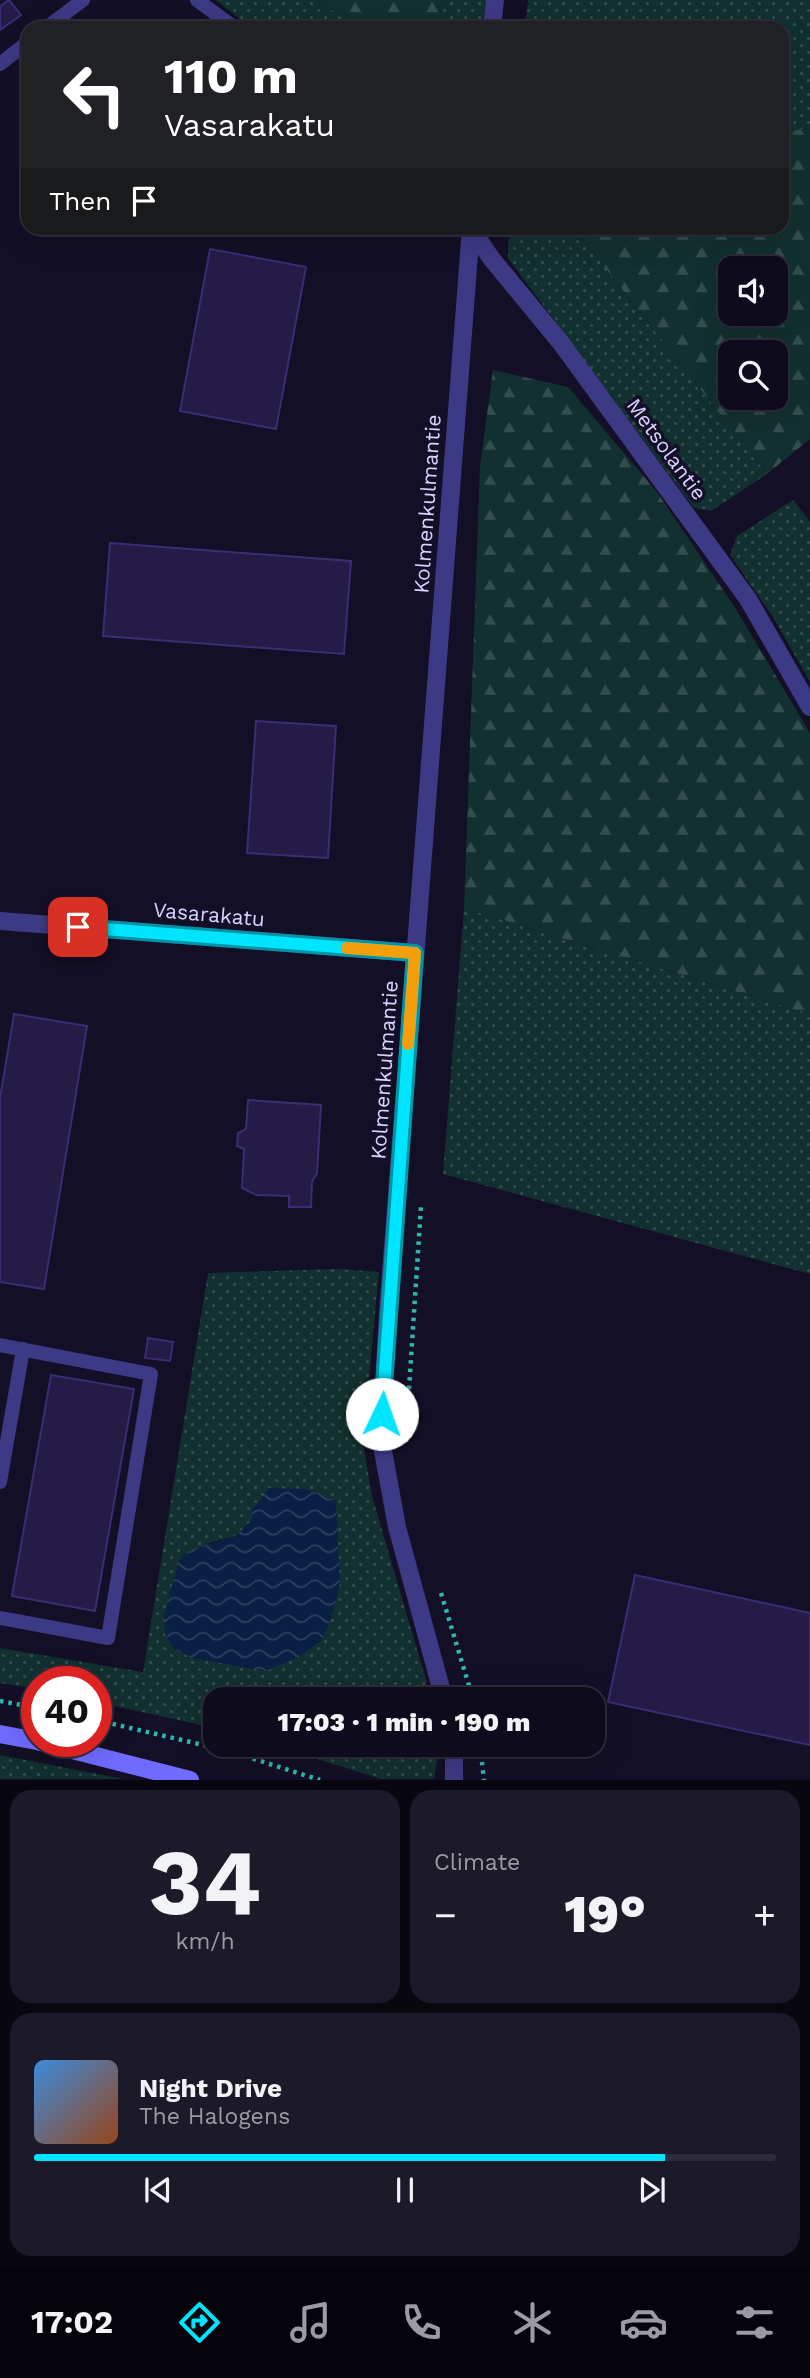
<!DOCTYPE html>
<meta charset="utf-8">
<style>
:root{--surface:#0e0b1c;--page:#1c1929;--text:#f1f3f6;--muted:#9b9ba3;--line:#2e2b3b;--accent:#00e5ff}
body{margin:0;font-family:"Work Sans",sans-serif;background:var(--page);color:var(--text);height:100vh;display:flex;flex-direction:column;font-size:26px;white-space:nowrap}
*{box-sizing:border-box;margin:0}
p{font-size:23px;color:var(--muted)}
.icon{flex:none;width:38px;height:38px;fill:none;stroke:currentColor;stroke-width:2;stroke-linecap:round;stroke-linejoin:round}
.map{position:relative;height:1780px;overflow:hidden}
.side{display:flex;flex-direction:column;gap:10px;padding:10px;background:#08060f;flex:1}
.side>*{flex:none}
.banner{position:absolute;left:21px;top:21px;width:768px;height:214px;border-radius:21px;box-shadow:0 7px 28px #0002,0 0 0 2px var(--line);background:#202124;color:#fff;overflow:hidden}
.tools{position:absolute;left:718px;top:256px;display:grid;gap:14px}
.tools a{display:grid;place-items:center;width:70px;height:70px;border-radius:14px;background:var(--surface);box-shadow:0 7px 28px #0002,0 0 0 2px var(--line);font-size:35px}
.speed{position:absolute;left:21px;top:1666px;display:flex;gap:14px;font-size:35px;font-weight:700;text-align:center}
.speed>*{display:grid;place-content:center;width:91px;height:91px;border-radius:50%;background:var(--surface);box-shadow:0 7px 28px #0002,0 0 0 2px var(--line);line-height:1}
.speed .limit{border:10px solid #d22;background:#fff;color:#111}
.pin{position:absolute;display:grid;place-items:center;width:60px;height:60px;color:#fff;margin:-30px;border-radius:14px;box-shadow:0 4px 10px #0006}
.me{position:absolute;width:77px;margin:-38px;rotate:3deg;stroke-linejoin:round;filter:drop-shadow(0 0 5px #0008)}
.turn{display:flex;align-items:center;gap:24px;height:147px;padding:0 28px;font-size:32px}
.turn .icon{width:91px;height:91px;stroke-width:2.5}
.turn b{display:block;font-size:49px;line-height:60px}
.then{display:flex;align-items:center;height:66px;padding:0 28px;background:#0003;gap:14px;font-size:26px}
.big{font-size:52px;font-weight:800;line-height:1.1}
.side .card{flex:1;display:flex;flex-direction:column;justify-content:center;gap:10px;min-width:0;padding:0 24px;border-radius:21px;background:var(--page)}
.side .dial{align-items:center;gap:0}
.dial b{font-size:91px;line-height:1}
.song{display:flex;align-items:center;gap:21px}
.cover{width:84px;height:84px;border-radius:10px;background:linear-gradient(135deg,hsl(210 70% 55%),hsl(20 70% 35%))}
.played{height:7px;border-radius:4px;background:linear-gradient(90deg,var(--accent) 85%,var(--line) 85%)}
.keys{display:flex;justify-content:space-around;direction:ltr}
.heat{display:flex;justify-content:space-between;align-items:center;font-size:38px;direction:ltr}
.side .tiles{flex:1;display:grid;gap:10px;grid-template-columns:1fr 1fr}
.card:last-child{grid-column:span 2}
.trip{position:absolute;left:203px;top:1687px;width:402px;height:70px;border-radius:21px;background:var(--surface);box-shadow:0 7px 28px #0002,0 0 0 2px var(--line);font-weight:800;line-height:70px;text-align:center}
.tabs{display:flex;height:112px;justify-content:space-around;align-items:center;background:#06040b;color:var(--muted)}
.tabs .icon{width:49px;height:49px}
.tabs .current{color:var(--accent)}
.tabs b{font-size:32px;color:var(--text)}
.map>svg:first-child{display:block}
</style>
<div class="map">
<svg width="810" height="1780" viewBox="0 0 810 1780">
<defs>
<pattern id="grass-dots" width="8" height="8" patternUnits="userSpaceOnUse" patternTransform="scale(1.75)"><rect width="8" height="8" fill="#12302f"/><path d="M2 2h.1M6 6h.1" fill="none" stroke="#344d4e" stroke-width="1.8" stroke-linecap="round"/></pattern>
<pattern id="forest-firs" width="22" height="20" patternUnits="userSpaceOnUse" patternTransform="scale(1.75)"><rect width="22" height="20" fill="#12302f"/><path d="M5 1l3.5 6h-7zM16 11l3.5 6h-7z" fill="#344d4e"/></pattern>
<pattern id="water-waves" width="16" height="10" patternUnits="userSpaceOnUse" patternTransform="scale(1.75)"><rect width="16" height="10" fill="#0a1f44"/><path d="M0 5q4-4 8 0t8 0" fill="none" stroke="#2d3f60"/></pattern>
</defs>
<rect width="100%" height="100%" fill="#130f26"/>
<!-- grass -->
<path fill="url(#grass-dots)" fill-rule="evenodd" d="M216,0h102l38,28h-105z
M442,0h44l-4,28h-44z
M528,0h282v128l-28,4v-104h-257z
M509,228h65l193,246 -56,37 -17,-3 -186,-250z
M793,500l17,21v161l-37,-65 -43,-62 7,-19z
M464,908l346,106v260l-367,-100z
M337,1269l42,3 -16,170 9,54 54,184 3,19h-214v29l-119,-26v-20h-59v7l-37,-6v-35l143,24 65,-399zM252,1520l14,151 -35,-6 -22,-122 27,-7z
M272,1745h165l1,10 -4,24h-53z
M0,1755l123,24h-123z"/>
<!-- forest -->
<path fill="url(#forest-firs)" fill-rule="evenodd" d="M318,0h124l-4,28h-82z
M810,128v311l-43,35 -193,-246h208v-96zM730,268h45v45h-45zM730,352h45v45h-45z
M493,370l75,17 89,105 77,114 76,127v281l-346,-106 16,-442z"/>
<!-- water -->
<path fill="url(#water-waves)" d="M269,1488l38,1 29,12 4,84 -10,37 -9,19 -23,16 -32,14 -74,-13 -18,-9 -9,-15 -1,-19 15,-55 9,-9 48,-15 16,-16v-10z"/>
<!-- building -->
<path fill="#241b47" stroke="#3b2d73" stroke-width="2" d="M9,0l12,15 -21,15v-24z
M210,249l96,18 -30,162 -96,-18z
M110,543l241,18 -7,93 -241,-18z
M256,721l80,5 -8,132 -81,-5z
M14,1014l73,12 -43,263 -44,-7v-184z
M248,1100l73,5 -4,68 -5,9 -1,25h-22v-11l-33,-1 -14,-7 2,-39 -7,-3 1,-13 8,-4z
M148,1338l25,4 -3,19 -25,-3z
M51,1375l83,14 -39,222 -83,-15z
M635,1575l175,38v132l-202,-43z"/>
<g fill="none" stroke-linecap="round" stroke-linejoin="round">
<!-- path -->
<path stroke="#2fb8b0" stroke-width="4.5" stroke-dasharray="3.5 5" stroke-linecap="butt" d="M409,1389l12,-183
M406,1442l2,-40
M441,1593l32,106
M0,1701l37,7
M96,1720l133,31 91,29
M480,1745l4,35"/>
<!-- service -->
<path stroke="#3d3a85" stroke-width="14" d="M197,0l38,28
M46,28l37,-28
M0,64l28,-22
M0,1345l151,29 -43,264 -108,-20
M0,1482l23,-133"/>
<!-- minor -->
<path stroke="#3d3a85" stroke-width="18" d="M471,228l20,30 70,85 187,256 62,108
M0,921l415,32"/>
<!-- tertiary -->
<path stroke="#3d3a85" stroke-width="18" d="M492,28l3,-28
M444,1699l-47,-172 -16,-87 7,-128 83,-1084
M454,1780v-35"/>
<!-- secondary -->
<path stroke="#6f6bff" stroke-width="18" d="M0,1734l37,7
M37,1741l153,39"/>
</g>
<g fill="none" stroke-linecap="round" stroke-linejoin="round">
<defs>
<path id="route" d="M78,927l337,26 -33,461"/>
</defs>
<!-- route casing -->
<use href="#route" stroke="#0095a6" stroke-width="18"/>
<!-- route -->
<use href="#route" stroke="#00e5ff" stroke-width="12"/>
<!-- slow -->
<path stroke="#f59e0b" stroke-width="12" d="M347,948l68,5 -7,91"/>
</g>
<g text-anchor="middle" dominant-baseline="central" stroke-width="7" stroke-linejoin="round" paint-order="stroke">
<!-- street labels -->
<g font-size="21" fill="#d9d4ff" stroke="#130f26">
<text transform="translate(667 449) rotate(54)">Metsolantie</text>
<text transform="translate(427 504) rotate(-86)">Kolmenkulmantie</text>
<text transform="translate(209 914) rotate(5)">Vasarakatu</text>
<text transform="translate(384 1070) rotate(-86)">Kolmenkulmantie</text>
</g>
</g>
</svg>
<div class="tools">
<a><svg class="icon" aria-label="sound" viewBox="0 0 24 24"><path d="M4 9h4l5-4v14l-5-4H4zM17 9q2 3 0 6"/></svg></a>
<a><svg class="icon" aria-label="search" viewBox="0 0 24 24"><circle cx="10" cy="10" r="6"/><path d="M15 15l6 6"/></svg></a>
</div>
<div class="speed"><div class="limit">40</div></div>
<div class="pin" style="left:78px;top:927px;background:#d93025"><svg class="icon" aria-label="arrive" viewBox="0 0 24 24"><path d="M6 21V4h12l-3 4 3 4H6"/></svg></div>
<svg class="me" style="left:382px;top:1414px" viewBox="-20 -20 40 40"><circle r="19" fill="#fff"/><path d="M0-13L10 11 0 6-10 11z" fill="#00e5ff"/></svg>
<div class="trip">17:03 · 1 min · 190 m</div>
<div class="banner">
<div class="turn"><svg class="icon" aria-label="left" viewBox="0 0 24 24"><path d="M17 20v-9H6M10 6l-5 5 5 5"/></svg><div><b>110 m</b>Vasarakatu</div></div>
<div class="then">Then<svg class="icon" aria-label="arrive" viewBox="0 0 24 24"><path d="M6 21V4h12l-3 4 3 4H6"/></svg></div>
</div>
</div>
<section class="side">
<div class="tiles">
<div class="card dial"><b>34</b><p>km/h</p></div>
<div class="card"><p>Climate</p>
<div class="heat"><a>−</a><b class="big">19°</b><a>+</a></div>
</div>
<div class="card">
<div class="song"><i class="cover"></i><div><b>Night Drive</b><p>The Halogens</p></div></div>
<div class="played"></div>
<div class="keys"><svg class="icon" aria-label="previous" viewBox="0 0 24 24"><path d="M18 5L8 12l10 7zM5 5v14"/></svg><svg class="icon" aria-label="pause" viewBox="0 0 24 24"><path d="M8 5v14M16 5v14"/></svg><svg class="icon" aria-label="next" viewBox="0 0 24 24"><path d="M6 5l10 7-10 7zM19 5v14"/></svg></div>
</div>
</div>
</section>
<nav class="tabs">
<b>17:02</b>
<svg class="icon current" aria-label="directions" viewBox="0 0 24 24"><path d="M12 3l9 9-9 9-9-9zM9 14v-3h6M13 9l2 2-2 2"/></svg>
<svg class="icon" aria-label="music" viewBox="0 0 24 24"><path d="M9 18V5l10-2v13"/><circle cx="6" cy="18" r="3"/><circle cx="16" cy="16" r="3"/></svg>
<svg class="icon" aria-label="phone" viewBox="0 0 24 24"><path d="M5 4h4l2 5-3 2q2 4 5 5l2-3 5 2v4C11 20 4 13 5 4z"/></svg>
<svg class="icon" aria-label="climate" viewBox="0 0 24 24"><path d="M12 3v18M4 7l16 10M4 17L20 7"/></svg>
<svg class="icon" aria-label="car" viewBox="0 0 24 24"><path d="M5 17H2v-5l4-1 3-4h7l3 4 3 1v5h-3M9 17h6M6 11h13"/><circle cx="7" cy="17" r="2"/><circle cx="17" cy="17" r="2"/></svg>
<svg class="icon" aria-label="filters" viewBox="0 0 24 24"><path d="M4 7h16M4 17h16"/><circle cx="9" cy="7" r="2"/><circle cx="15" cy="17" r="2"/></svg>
</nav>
